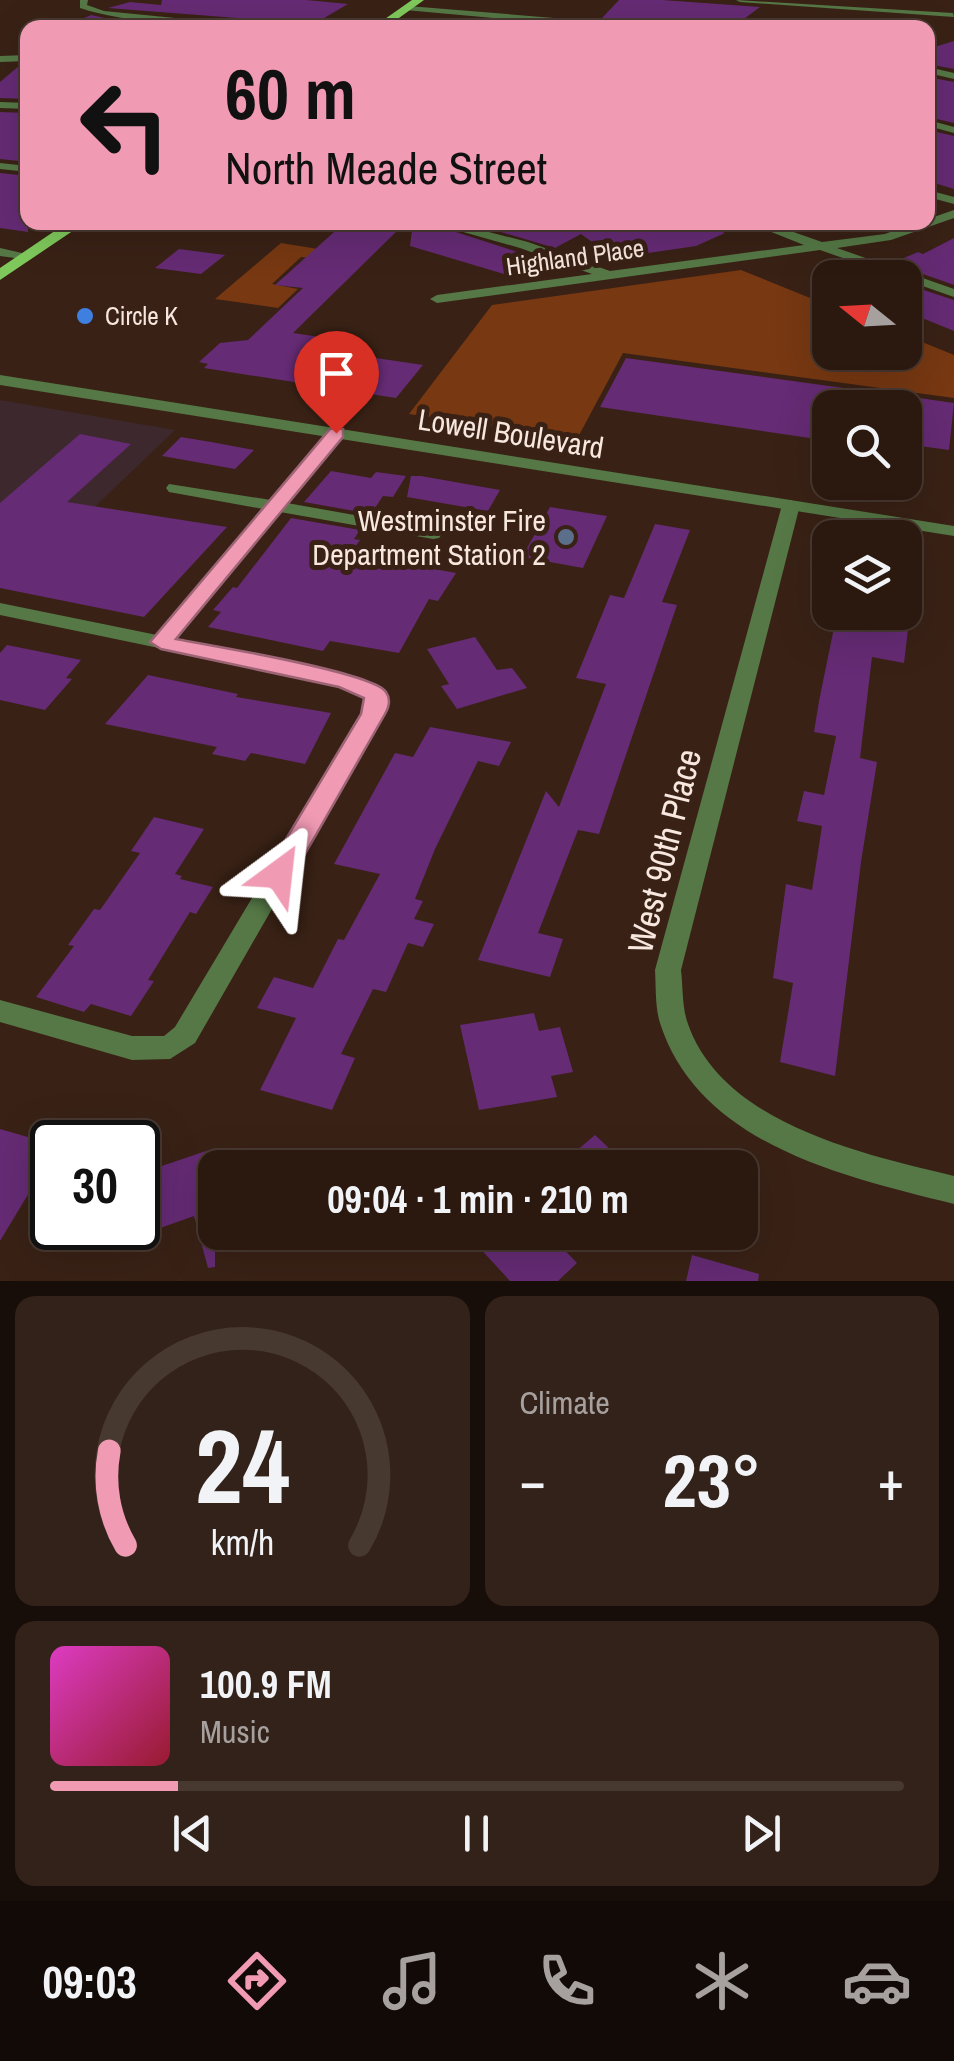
<!DOCTYPE html>
<meta charset="utf-8">
<style>
:root{--surface:#2b1910;--page:#332219;--text:#f1f3f6;--muted:#a6a09f;--line:#473830;--accent:#f09ab4}
body{margin:0;font-family:"Archivo Narrow",sans-serif;background:var(--page);color:var(--text);height:100vh;display:flex;flex-direction:column;font-size:38px;white-space:nowrap}
*{box-sizing:border-box;margin:0}
p{font-size:32px;color:var(--muted)}
.icon{flex:none;width:55px;height:55px;fill:none;stroke:currentColor;stroke-width:2;stroke-linecap:round;stroke-linejoin:round}
.map{position:relative;height:1281px;overflow:hidden}
.sheet{display:flex;flex-direction:column;gap:15px;padding:15px;background:#180e09;flex:1}
.sheet>*{flex:none}
.top-card{position:absolute;left:20px;top:20px;width:915px;height:210px;border-radius:20px;box-shadow:0 10px 40px #0002,0 0 0 2px var(--line);background:#f09ab4;color:#111;overflow:hidden}
.needle{width:65px;rotate:288deg}
.controls{position:absolute;left:812px;top:260px;display:grid;gap:20px}
.controls a{display:grid;place-items:center;width:110px;height:110px;border-radius:20px;background:var(--surface);box-shadow:0 10px 40px #0002,0 0 0 2px var(--line);font-size:50px}
.speed{position:absolute;left:30px;top:1120px;display:flex;gap:20px;font-size:50px;font-weight:700;text-align:center}
.speed>*{display:grid;place-content:center;width:130px;height:130px;border-radius:50%;background:var(--surface);box-shadow:0 10px 40px #0002,0 0 0 2px var(--line);line-height:1}
.speed .limit{border:5px solid #111;border-radius:15px;background:#fff;color:#111}
.pin{position:absolute;display:grid;place-items:center;width:85px;height:85px;color:#fff;margin:-102px -42px;border-radius:50% 50% 50% 0;rotate:-45deg;box-shadow:0 0 10px #0007}
.pin .icon{rotate:45deg}
.me{position:absolute;width:110px;margin:-55px;rotate:30deg;stroke-linejoin:round;filter:drop-shadow(0 0 8px #0008)}
.turn{display:flex;align-items:center;gap:35px;height:210px;padding:0 40px;font-size:45px}
.turn .icon{width:130px;height:130px;stroke-width:2.5}
.turn b{display:block;font-size:70px;line-height:85px}
.big{font-size:75px;font-weight:700;line-height:1.1}
.sheet .tile{flex:1;display:flex;flex-direction:column;justify-content:center;gap:15px;min-width:0;padding:0 35px;border-radius:20px;background:var(--page)}
.sheet .dial{align-items:center;gap:0}
.dial svg{height:260px;overflow:visible;fill:none;stroke:var(--line);stroke-width:7;stroke-linecap:round;text-anchor:middle}
.dial text{fill:var(--text);stroke:none}
.song{display:flex;align-items:center;gap:30px}
.cover{width:120px;height:120px;border-radius:15px;background:linear-gradient(135deg,hsl(310 70% 55%),hsl(350 70% 35%))}
.played{height:10px;border-radius:5px;background:linear-gradient(90deg,var(--accent) 15%,var(--line) 15%)}
.keys{display:flex;justify-content:space-around;direction:ltr}
.heat{display:flex;justify-content:space-between;align-items:center;font-size:55px;direction:ltr}
.sheet .tiles{flex:1;display:grid;gap:15px;grid-template-columns:1fr 1fr}
.tile:last-child{grid-column:span 2}
.trip{position:absolute;left:198px;top:1150px;width:560px;height:100px;border-radius:20px;background:var(--surface);box-shadow:0 10px 40px #0002,0 0 0 2px var(--line);font-weight:700;line-height:100px;text-align:center}
.dock{display:flex;height:160px;justify-content:space-around;align-items:center;background:#110a06;color:var(--muted)}
.dock .icon{width:70px;height:70px}
.dock .selected{color:var(--accent)}
.dock b{font-size:45px;color:var(--text)}
.map>svg:first-child{display:block}
</style>
<div class="map">
<svg width="954" height="1281" viewBox="0 0 954 1281">
<rect width="100%" height="100%" fill="#392115"/>
<!-- commercial -->
<path fill="#3d292d" d="M0,400l175,30 -116,111 -59,-12z"/>
<!-- green -->
<path fill="#773812" d="M281,243l86,14 -8,7 -58,-7 -29,27 26,5 -20,19 -63,-9z
M741,270l89,36v46h75v-17l49,20v43l-331,-45 -46,86 -168,-25 83,-109z"/>
<!-- building -->
<path fill="#652b74" d="M162,0h144l42,4 -34,20 -206,-16 22,-6 31,3z
M619,0h43l98,7 -28,21h-84l-8,-7 -38,-3z
M91,15l32,7 47,6h-109z
M954,41v28l-26,-5v-15z
M20,65h8v34l-28,-1v-16z
M928,77l26,5v41l-26,-6z
M0,112l28,1v49l-28,-3z
M928,130l26,6v53l-26,-8z
M0,173l28,3v56l-28,-4z
M413,222h12l111,36 -32,16 -94,-28z
M467,222h227l31,11 -29,13 -82,12 -33,-24 -26,14z
M343,224l54,7 -104,102 47,7 -11,11 94,14 -27,33 -192,-30 4,-4 -9,-2 21,-19 28,-3 55,-52 -28,-3z
M954,238v47l-62,-22 26,-11 5,2z
M179,249l46,6 -24,19 -46,-6z
M905,284l49,16v31l-49,-20z
M626,358l254,35 -1,15h-49v33l-230,-34z
M905,396l49,7 -5,47 -44,-6z
M80,434l51,10 -64,58 160,25 -83,90 -144,-29v-85z
M181,437l30,5 43,8 -19,19 -73,-13z
M331,471l40,7 5,-6 30,4 -13,21 -10,-1 -12,18 -67,-12z
M411,476h10l79,14 -12,21 -81,-14z
M550,507l57,9 -24,52 -61,-11z
M291,518l69,12 -6,9 6,1 -9,13 105,20 -18,28 -9,-2 -30,54 -69,-12 -7,10 -115,-24 13,-15 -8,-2 20,-23 4,1z
M655,524l35,6 -28,72 15,3 -78,229 -21,-4 -40,103 25,6 -13,38 -72,-17 68,-169 13,16 47,-123 -30,-6 34,-83 14,3z
M853,612l56,9 -5,42 -32,-6 -12,101 17,4 -16,100 -26,214 -55,-14 13,-79 -20,-5 13,-94 26,6 10,-64 -25,-5 7,-30 20,4 12,-59 -22,-4 5,-31 17,-83 15,3z
M475,637l22,33 15,-2 15,20 -70,21 -16,-23 8,-2 -22,-35z
M7,645l30,6 44,9 -15,18 6,1 -27,31 -45,-10v-47z
M148,675l90,19 -2,3 95,16 -26,51 -54,-11 -6,8 -33,-7 5,-7 -112,-23z
M430,727l81,15 -12,24 -21,-5 -43,88 -20,50 8,2 -9,18 20,5 -11,23 -15,-4 -22,49 -13,-3 -32,65 14,4 -23,52 -72,-20 36,-72 -39,-10 17,-31 39,11 25,-49 6,1 36,-66 -46,-10 61,-111 18,4z
M154,817l50,12 -29,45 7,2 -2,3 33,8 -17,27 -6,-2 -42,68 6,1 -23,35 -40,-12 -7,8 -48,-15 38,-51 -6,-1 26,-36 6,1 40,-57 -9,-2z
M534,1013l5,18 21,-4 13,45 -22,4 6,21 -78,13 -19,-85z
M0,1129l52,15 -16,27 5,2 -41,68z
M595,1135l35,33h-74z
M215,1148v119l-7,1 -14,-52 -56,20v-62z
M465,1232h82l30,31 -19,18h-48z
M692,1255l67,19 -1,7h-72z"/>
<g fill="none" stroke-linecap="round" stroke-linejoin="round">
<!-- minor -->
<path fill="#557846" fill-rule="evenodd" d="M80,0h8l-1,5 17,6 173,17c-55,0 -147,-3 -197,-20z
M736,0l217,13 1,4 -214,-15z
M408,6l232,19 4,3h-39l-200,-18z
M28,55v6l-28,1v-6z
M928,67l26,6v6l-26,-6z
M0,102l28,1v6l-28,-1z
M928,120l26,7v6l-26,-7z
M0,163l28,3v6l-28,-3z
M928,190l26,7v7l-26,-7z
M954,210v8l-63,22 -54,8 117,41v8l-134,-47 -383,53 -7,-4 7,-4 155,-21 -72,-26 -92,-26h22l78,20 82,29 194,-26 -58,-23h19l57,20 63,-8 32,-12h11v-3z
M0,248l35,8 -6,4 -29,-4z
M336,428l8,5 -57,70 146,26 9,5 -3,4 -6,1 -153,-27 -105,127 178,37 25,9 11,20 -194,338 -25,16 -38,1 -132,-38v-22l132,36h32l11,-9 192,-322 -5,-11 -21,-8 -341,-71v-12l157,32 106,-126 -94,-17 -3,-4 3,-4 102,16 59,-70z
M791,500l9,5 -119,465c2,17 1,38 7,54 35,100 175,130 266,152v28c-109,-27 -255,-59 -294,-181 -5,-16 -4,-36 -5,-53l127,-465z"/>
<!-- tertiary -->
<path fill="#557846" fill-rule="evenodd" d="M0,375l954,151v10l-954,-151z"/>
<!-- primary -->
<path fill="#7fc95c" fill-rule="evenodd" d="M412,0h12l-39,28h-13z
M68,222h18l-86,58v-12z"/>
</g>
<!-- route -->
<path fill="#f09ab4" stroke="#9c6475" stroke-width="2.5" d="M336,428l7,1v8l-167,202c32,6 197,33 210,53 5,7 3,15 -1,22l-96,168h-20l-4,-8 96,-160 3,-16 -25,-11 -178,-38 -11,-7 180,-213z"/>
<!-- markers -->
<circle fill="#3f7fe0" stroke="#392115" stroke-width="4" cx="85" cy="316" r="10"/>
<circle fill="#5c6f8a" stroke="#392115" stroke-width="4" cx="566" cy="537" r="10"/>
<g text-anchor="middle" dominant-baseline="central" stroke-width="10" stroke-linejoin="round" paint-order="stroke">
<!-- far-street labels -->
<g font-size="25" fill="#f7e7de" stroke="#392115">
<text transform="translate(575 257) rotate(-8)">Highland Place</text>
</g>
<!-- far-poi labels -->
<g font-size="25" fill="#f7e7de" stroke="#392115" text-anchor="start">
<text x="105" y="316">Circle K</text>
</g>
<!-- street labels -->
<g font-size="30" fill="#f7e7de" stroke="#392115">
<text transform="translate(511 433) rotate(9)">Lowell Boulevard</text>
</g>
<!-- poi labels -->
<g font-size="30" fill="#f7e7de" stroke="#392115" text-anchor="end">
<text x="546" y="520">Westminster Fire<tspan x="546" dy="34">Department Station 2</tspan></text>
</g>
<!-- near-street labels -->
<g font-size="35" fill="#f7e7de" stroke="#392115">
<text transform="translate(664 851) rotate(-76)">West 90th Place</text>
</g>
</g>
</svg>
<div class="controls">
<a><svg class="needle" viewBox="-14 -14 28 28"><path d="M0-13l5 13h-10z" fill="#e53935"/><path d="M0 13l5-13h-10z" fill="#a6a09f"/></svg></a>
<a><svg class="icon" aria-label="search" viewBox="0 0 24 24"><circle cx="10" cy="10" r="6"/><path d="M15 15l6 6"/></svg></a>
<a><svg class="icon" aria-label="layers" viewBox="0 0 24 24"><path d="M12 4l9 5-9 5-9-5zM3 14l9 5 9-5"/></svg></a>
</div>
<div class="speed"><div class="limit">30</div></div>
<div class="pin" style="left:336px;top:433px;background:#d93025"><svg class="icon" aria-label="arrive" viewBox="0 0 24 24"><path d="M6 21V4h12l-3 4 3 4H6"/></svg></div>
<svg class="me" style="left:279px;top:874px" viewBox="-20 -20 40 40"><path d="M0-17L14 15 0 8-14 15z" fill="#f09ab4" stroke="#fff" stroke-width="4"/></svg>
<div class="trip">09:04 · 1 min · 210 m</div>
<div class="top-card">
<div class="turn"><svg class="icon" aria-label="left" viewBox="0 0 24 24"><path d="M17 20v-9H6M10 6l-5 5 5 5"/></svg><div><b>60 m</b>North Meade Street</div></div>
</div>
</div>
<section class="sheet">
<div class="tiles">
<div class="tile dial"><svg viewBox="0 0 100 80">
<path d="M14 69A42 42 0 1 1 86 69"/>
<path d="M14 69A42 42 0 0 1 9 40" stroke="#f09ab4"/>
<text x="50" y="56" font-size="32" font-weight="700">24</text>
<text x="50" y="72" font-size="11">km/h</text>
</svg></div>
<div class="tile"><p>Climate</p>
<div class="heat"><a>−</a><b class="big">23°</b><a>+</a></div>
</div>
<div class="tile">
<div class="song"><i class="cover"></i><div><b>100.9 FM</b><p>Music</p></div></div>
<div class="played"></div>
<div class="keys"><svg class="icon" aria-label="previous" viewBox="0 0 24 24"><path d="M18 5L8 12l10 7zM5 5v14"/></svg><svg class="icon" aria-label="pause" viewBox="0 0 24 24"><path d="M8 5v14M16 5v14"/></svg><svg class="icon" aria-label="next" viewBox="0 0 24 24"><path d="M6 5l10 7-10 7zM19 5v14"/></svg></div>
</div>
</div>
</section>
<nav class="dock">
<b>09:03</b>
<svg class="icon selected" aria-label="directions" viewBox="0 0 24 24"><path d="M12 3l9 9-9 9-9-9zM9 14v-3h6M13 9l2 2-2 2"/></svg>
<svg class="icon" aria-label="music" viewBox="0 0 24 24"><path d="M9 18V5l10-2v13"/><circle cx="6" cy="18" r="3"/><circle cx="16" cy="16" r="3"/></svg>
<svg class="icon" aria-label="phone" viewBox="0 0 24 24"><path d="M5 4h4l2 5-3 2q2 4 5 5l2-3 5 2v4C11 20 4 13 5 4z"/></svg>
<svg class="icon" aria-label="climate" viewBox="0 0 24 24"><path d="M12 3v18M4 7l16 10M4 17L20 7"/></svg>
<svg class="icon" aria-label="car" viewBox="0 0 24 24"><path d="M5 17H2v-5l4-1 3-4h7l3 4 3 1v5h-3M9 17h6M6 11h13"/><circle cx="7" cy="17" r="2"/><circle cx="17" cy="17" r="2"/></svg>
</nav>
